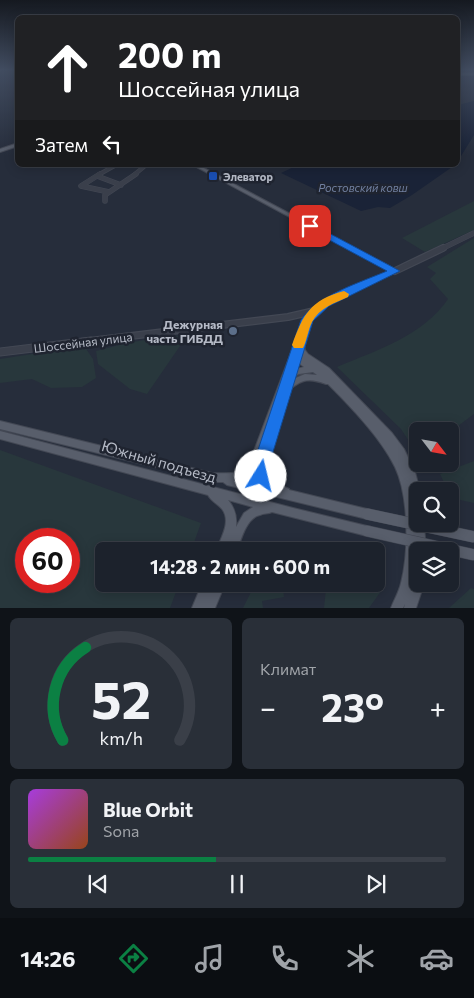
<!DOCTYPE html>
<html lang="ru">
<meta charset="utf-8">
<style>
:root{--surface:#1c222c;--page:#292f38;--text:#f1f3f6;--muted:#a0a4a9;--line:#3a3f48;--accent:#0b8043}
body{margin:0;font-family:Commissioner,sans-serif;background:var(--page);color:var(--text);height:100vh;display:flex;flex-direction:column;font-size:19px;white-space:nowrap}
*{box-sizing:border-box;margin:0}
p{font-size:16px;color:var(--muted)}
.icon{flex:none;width:28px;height:28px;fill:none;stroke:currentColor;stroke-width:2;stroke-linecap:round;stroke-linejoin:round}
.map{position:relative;height:608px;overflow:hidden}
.side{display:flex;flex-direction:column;gap:10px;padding:10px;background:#0f1318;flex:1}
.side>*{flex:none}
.hud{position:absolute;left:15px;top:15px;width:445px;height:152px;border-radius:8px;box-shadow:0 2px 12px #0003,0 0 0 1px var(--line);background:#202124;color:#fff;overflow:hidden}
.needle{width:32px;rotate:121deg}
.tools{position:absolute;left:409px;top:422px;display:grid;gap:10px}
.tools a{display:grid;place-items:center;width:50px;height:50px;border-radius:8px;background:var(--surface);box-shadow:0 2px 12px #0003,0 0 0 1px var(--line);font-size:25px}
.speed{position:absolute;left:15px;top:528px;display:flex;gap:10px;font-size:25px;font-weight:700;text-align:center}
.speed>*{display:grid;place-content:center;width:65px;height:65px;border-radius:50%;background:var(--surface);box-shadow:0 2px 12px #0003,0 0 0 1px var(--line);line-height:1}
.speed .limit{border:8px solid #d22;background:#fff;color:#111}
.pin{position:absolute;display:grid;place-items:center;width:42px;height:42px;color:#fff;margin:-21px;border-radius:10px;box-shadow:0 2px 8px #0006}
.me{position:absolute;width:55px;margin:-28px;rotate:9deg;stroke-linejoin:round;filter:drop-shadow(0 0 4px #0008)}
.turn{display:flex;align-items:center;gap:18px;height:105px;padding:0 20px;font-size:22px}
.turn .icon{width:65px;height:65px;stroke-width:2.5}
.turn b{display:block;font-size:35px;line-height:42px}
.then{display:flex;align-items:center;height:48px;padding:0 20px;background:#0003;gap:10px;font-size:19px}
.big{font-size:38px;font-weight:700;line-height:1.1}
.side .card{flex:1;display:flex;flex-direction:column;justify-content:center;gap:8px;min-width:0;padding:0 18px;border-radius:8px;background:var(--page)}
.side .dial{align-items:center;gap:0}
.dial svg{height:130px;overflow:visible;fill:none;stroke:var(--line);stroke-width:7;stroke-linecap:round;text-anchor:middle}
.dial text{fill:var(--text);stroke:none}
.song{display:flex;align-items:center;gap:15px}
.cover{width:60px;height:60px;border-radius:8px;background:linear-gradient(135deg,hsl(280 70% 55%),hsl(20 70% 35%))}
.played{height:5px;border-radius:2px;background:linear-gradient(90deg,var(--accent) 45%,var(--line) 45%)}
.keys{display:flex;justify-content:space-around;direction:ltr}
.heat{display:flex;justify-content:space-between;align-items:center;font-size:28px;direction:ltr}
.side .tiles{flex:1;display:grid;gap:10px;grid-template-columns:1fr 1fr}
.card:last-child{grid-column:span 2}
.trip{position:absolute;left:95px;top:542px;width:290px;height:50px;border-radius:8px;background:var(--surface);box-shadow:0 2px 12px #0003,0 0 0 1px var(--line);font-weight:700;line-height:50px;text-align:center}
.tabs{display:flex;height:80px;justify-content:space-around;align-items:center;background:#0b0e12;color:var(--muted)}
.tabs .icon{width:35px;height:35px}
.tabs .active{color:var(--accent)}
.tabs b{font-size:22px;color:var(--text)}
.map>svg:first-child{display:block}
</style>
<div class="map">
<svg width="474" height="608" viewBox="0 0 474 608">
<rect width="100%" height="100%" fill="#262d3b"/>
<!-- green -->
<path fill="#28373c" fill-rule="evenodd" d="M474,201v29l-49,22 -23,-14z
M474,238v176l-24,18 -32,-1 -1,22 -16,-24 -64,-62c40,-17 86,-31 111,-68l-18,-20 6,-6 -9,-6z
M174,335l8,3 -2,8 -33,48 -17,-5 -32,-25 -2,-13 31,-8z
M84,346l9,13 3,19 -14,9 -31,1 -19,-9 -32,4v-24z
M0,450l201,73 -10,28h-87v33h75l-9,24h-170zM26,539h43v42h-43z
M474,461v42l-23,-5 -1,-7h-2l-8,-17z
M255,584l121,-1 10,1 -17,24h-45l2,-19 -34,1 -2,-4 -7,1 1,10 -22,4 1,7h-20z
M471,588l3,1v19h-25z"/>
<!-- water -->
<path fill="#1a2337" d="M474,101v34l-16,26v-56z
M298,165h157l-43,30 -22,13 -12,-1 -17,4 -80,-38z"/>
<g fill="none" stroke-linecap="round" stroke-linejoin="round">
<defs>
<path id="minor-far3" d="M98,175l18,-10
M134,175l12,-10"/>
<path id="minor-far2" d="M100,174l-19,12 28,6
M97,176l24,9
M105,201v-6l31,-21
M441,249l33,-16"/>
<path id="minor-far1" d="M395,271l48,-23
M81,342l207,-25 26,-6"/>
<path id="minor" d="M0,352l91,-11"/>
<path id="major" d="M458,73h16v2h-16z
M18,143v3l-18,6v-3z
M193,165h5l200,106 -48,22 -23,13 -17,15 -7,21 2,8 3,4 21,14 63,65 12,16 11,23 5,19h-2v19l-3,-1 1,11 2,-1v5h6l2,27h-8v4h-2l-3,26 1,-2 4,-2v7h6l-8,24h-12l1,-4 -2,4h-12c3,-8 8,-16 10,-25 8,-31 8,-87 -6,-116 -14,-29 -45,-61 -67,-83h-2c-17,-6 -23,-5 -37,6l-23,75c1,15 10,18 23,24v1l82,20 1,4 -1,4 -4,1 -140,-34 -4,-3h-7l-216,-53v-8l212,52c15,0 27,3 37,-9l55,-146c24,-24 56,-34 86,-47zM296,361l8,6 -12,3zM313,372l4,3 -12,-1 -14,6 -1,-2 9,-4zM256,469l2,6 5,9 -20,-5 9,-5z
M0,431l293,77 74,18 4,1 1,4 -1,4 -4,1 -95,-24c-4,2 -8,1 -12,3 -14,3 -19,25 -23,36h-21c4,-12 16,-29 6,-42 -4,-5 -11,-8 -14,-14l-208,-56zM228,500l25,7 -9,6 -8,14c1,-10 -1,-19 -8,-27z
M202,584h23l-10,24h-23z"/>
</defs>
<!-- minor-far3 casing -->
<use href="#minor-far3" stroke="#434854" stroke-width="4.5"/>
<!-- minor-far2 casing -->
<use href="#minor-far2" stroke="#434854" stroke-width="5.5"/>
<!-- minor-far1 casing -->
<use href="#minor-far1" stroke="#434854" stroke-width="8"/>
<!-- minor casing -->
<use href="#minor" stroke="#434854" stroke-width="9"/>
<!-- major casing -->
<use href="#major" stroke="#434854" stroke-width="2"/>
<!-- minor-far3 -->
<use href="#minor-far3" stroke="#3a3f4b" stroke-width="3"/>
<!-- minor-far2 -->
<use href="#minor-far2" stroke="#3a3f4b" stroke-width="4.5"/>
<!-- minor-far1 -->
<use href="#minor-far1" stroke="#3a3f4b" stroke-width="5.5"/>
<!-- minor -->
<use href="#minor" stroke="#3a3f4b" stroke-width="7"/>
<!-- major -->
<use href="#major" fill="#585e6b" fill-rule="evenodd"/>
<!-- rail -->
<path stroke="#5c6371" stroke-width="1" stroke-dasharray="2.5 2.5" stroke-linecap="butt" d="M0,70h18"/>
<defs>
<path id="major-bridge" d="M367,514l107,23
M367,531l107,24"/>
</defs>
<!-- major-bridge casing -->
<use href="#major-bridge" stroke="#434854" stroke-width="12" stroke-linecap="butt"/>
<!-- major-bridge -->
<use href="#major-bridge" stroke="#585e6b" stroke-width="11"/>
</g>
<!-- sky -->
<linearGradient id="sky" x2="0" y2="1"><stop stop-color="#151920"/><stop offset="0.45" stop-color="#414c60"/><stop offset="1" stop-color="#414c60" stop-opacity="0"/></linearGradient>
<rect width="474" height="155" fill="url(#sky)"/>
<!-- route -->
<path fill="#1a73e8" stroke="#114b97" d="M310,223l90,48 -71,35 -16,15 -44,144v11l-2,5 -6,2 -5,-2 -3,-16 48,-145c17,-25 58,-37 86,-49l-80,-43v-4z"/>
<!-- slow -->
<path fill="#f59e0b" d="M344,291l5,3 -1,3c-13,6 -29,11 -36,25 -4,8 -5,18 -9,26h-9l-2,-3c11,-30 18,-45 52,-54z"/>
<!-- markers -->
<rect fill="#1a4fb4" stroke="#1f2430" stroke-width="2" x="208" y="171" width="10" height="10" rx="2.5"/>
<circle fill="#5c6f8a" stroke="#1f2430" stroke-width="2" cx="233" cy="331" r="5"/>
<g text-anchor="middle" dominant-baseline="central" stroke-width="5" stroke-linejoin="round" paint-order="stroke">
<!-- far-poi labels -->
<g font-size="11" font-weight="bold" fill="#b5bac6" stroke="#1f2430" text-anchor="start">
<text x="223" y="176">Элеватор</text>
</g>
<!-- far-water labels -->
<g font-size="11" font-style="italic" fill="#7281a1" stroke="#1f2430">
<text x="363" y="187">Ростовский ковш</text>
</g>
<!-- poi labels -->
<g font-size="12" font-weight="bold" fill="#b5bac6" stroke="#1f2430" text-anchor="end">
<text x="223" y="324">Дежурная<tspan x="223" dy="14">часть ГИБДД</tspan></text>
</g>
<!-- street labels -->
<g font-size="12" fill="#b5bac6" stroke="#1f2430">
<text transform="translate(83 342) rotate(-7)">Шоссейная улица</text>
</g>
<!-- near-street labels -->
<g font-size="15" fill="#b5bac6" stroke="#1f2430">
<text transform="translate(159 461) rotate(16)">Южный подъезд</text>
</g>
</g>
</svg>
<div class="tools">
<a><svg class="needle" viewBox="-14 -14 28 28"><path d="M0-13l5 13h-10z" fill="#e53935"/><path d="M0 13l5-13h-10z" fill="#a0a4a9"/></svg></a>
<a><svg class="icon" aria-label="search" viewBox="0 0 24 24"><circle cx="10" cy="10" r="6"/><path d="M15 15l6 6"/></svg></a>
<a><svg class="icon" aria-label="layers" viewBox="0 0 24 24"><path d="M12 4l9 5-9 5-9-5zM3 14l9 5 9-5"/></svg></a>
</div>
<div class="speed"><div class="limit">60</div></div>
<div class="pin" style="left:310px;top:226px;background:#d93025"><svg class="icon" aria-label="arrive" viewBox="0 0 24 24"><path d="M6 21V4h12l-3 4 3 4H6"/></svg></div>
<svg class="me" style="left:261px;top:476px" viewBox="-20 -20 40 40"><circle r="19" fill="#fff"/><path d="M0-13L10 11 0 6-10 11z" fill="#1a73e8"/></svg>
<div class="trip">14:28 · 2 мин · 600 m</div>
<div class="hud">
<div class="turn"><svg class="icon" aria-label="ahead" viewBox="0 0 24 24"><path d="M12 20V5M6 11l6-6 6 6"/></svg><div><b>200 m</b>Шоссейная улица</div></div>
<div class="then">Затем<svg class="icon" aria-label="left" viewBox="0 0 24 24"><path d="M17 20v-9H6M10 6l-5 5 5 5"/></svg></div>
</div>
</div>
<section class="side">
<div class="tiles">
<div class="card dial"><svg viewBox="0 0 100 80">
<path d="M14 69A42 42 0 1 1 86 69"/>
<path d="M14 69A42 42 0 0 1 28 12" stroke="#0b8043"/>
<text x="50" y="56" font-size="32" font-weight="700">52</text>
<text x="50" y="72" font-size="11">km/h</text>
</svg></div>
<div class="card"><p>Климат</p>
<div class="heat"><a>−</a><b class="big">23°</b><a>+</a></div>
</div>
<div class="card">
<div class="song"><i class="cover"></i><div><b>Blue Orbit</b><p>Sona</p></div></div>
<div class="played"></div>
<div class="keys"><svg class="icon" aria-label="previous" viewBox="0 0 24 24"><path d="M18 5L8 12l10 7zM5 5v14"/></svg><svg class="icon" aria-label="pause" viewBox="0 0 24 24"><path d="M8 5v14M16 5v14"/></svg><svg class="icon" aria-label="next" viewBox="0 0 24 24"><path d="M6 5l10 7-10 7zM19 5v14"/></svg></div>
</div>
</div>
</section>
<nav class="tabs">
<b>14:26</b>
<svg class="icon active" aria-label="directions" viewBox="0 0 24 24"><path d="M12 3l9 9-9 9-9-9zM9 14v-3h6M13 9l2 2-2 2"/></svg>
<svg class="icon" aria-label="music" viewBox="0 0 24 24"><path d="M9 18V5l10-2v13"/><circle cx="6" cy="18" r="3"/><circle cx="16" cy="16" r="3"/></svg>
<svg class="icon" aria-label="phone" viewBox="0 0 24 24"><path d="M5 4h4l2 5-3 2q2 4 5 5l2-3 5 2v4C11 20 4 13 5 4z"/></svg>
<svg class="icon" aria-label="climate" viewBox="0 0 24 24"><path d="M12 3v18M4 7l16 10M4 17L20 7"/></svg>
<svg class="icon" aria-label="car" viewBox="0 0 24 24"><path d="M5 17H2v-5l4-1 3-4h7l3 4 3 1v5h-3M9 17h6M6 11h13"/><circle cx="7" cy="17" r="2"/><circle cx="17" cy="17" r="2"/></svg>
</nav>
